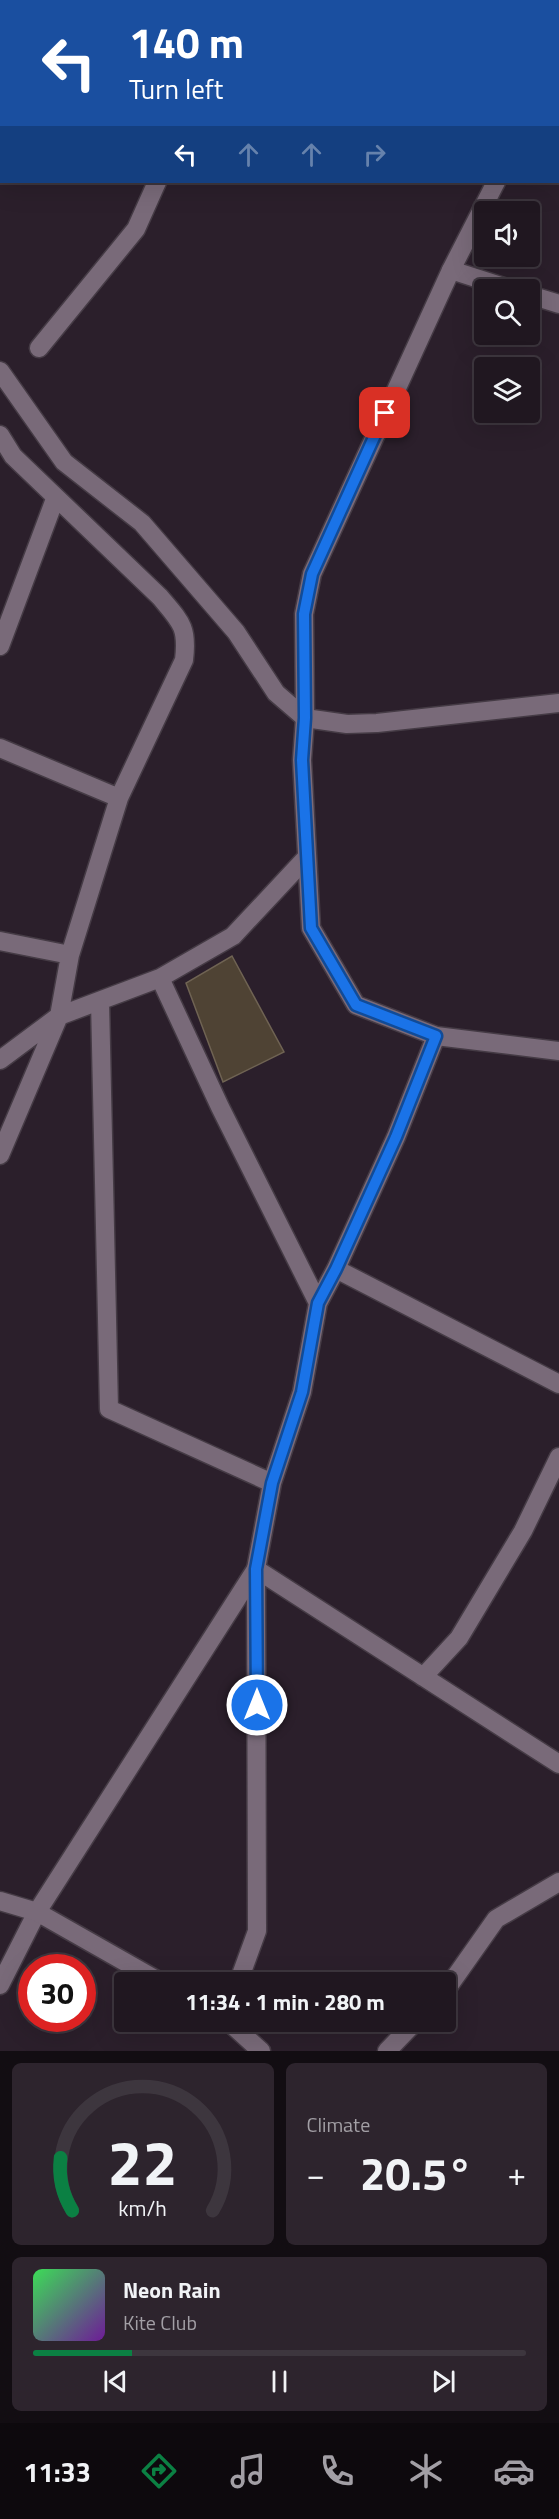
<!DOCTYPE html>
<meta charset="utf-8">
<style>
:root{--surface:#201720;--page:#2d242d;--text:#f1f3f6;--muted:#a29fa5;--line:#3d363e;--accent:#0b8043}
body{margin:0;font-family:"Titillium Web",sans-serif;background:var(--page);color:var(--text);height:100vh;display:flex;flex-direction:column;font-size:22px;white-space:nowrap}
*{box-sizing:border-box;margin:0}
p{font-size:20px;color:var(--muted)}
.icon{flex:none;width:33px;height:33px;fill:none;stroke:currentColor;stroke-width:2;stroke-linecap:round;stroke-linejoin:round}
.map{position:relative;height:2051px;overflow:hidden}
.sheet{display:flex;flex-direction:column;gap:12px;padding:12px;background:#120d12;flex:1}
.sheet>*{flex:none}
.guide{position:absolute;left:0px;top:0px;width:560px;height:183px;box-shadow:0 6px 24px #0002,0 0 0 2px var(--line);background:#1a4fa0;color:#fff;overflow:hidden}
.fabs{position:absolute;left:474px;top:201px;display:grid;gap:12px}
.fabs a{display:grid;place-items:center;width:66px;height:66px;border-radius:6px;background:var(--surface);box-shadow:0 6px 24px #0002,0 0 0 2px var(--line);font-size:30px}
.speed{position:absolute;left:18px;top:1954px;display:flex;gap:12px;font-size:30px;font-weight:700;text-align:center}
.speed>*{display:grid;place-content:center;width:78px;height:78px;border-radius:50%;background:var(--surface);box-shadow:0 6px 24px #0002,0 0 0 2px var(--line);line-height:1}
.speed .limit{border:9px solid #d22;background:#fff;color:#111}
.pin{position:absolute;display:grid;place-items:center;width:51px;height:51px;color:#fff;margin:-26px;border-radius:12px;box-shadow:0 3px 9px #0006}
.me{position:absolute;width:66px;margin:-33px;rotate:0deg;stroke-linejoin:round;filter:drop-shadow(0 0 4px #0008)}
.turn{display:flex;align-items:center;gap:21px;height:126px;padding:0 30px;font-size:27px}
.turn .icon{width:78px;height:78px;stroke-width:2.5}
.turn b{display:block;font-size:42px;line-height:51px}
.lanes{display:flex;align-items:center;height:57px;padding:0 30px;background:#0003;justify-content:center;gap:30px;direction:ltr}
.lanes .off{opacity:.35}
.big{font-size:45px;font-weight:700;line-height:1.1}
.sheet .card{flex:1;display:flex;flex-direction:column;justify-content:center;gap:9px;min-width:0;padding:0 21px;border-radius:9px;background:var(--page)}
.sheet .dial{align-items:center;gap:0}
.dial svg{height:156px;overflow:visible;fill:none;stroke:var(--line);stroke-width:7;stroke-linecap:round;text-anchor:middle}
.dial text{fill:var(--text);stroke:none}
.song{display:flex;align-items:center;gap:18px}
.cover{width:72px;height:72px;border-radius:9px;background:linear-gradient(135deg,hsl(130 70% 55%),hsl(280 70% 35%))}
.played{height:6px;border-radius:3px;background:linear-gradient(90deg,var(--accent) 20%,var(--line) 20%)}
.keys{display:flex;justify-content:space-around;direction:ltr}
.heat{display:flex;justify-content:space-between;align-items:center;font-size:33px;direction:ltr}
.sheet .tiles{flex:1;display:grid;gap:12px;grid-template-columns:1fr 1fr}
.card:last-child{grid-column:span 2}
.trip{position:absolute;left:114px;top:1972px;width:342px;height:60px;border-radius:6px;background:var(--surface);box-shadow:0 6px 24px #0002,0 0 0 2px var(--line);font-weight:700;line-height:60px;text-align:center}
.tab-bar{display:flex;height:96px;justify-content:space-around;align-items:center;background:#0d090d;color:var(--muted)}
.tab-bar .icon{width:42px;height:42px}
.tab-bar .selected{color:var(--accent)}
.tab-bar b{font-size:27px;color:var(--text)}
.map>svg:first-child{display:block}
</style>
<div class="map">
<svg width="559" height="2051" viewBox="0 0 559 2051">
<rect width="100%" height="100%" fill="#2b1f2b"/>
<!-- building -->
<path fill="#4f4334" stroke="#6f6353" stroke-width="1.5" d="M232,956l52,96 -61,30 -37,-99z"/>
<g fill="none" stroke-linecap="round" stroke-linejoin="round">
<defs>
<path id="street" d="M346,0l2,2
M235,2l1,-2
M451,270l62,20
M530,295l29,9
M39,348l97,-119 21,-47
M0,371l64,91 78,61 94,109 40,61 29,25 42,6 30,-1 182,-20
M0,435l13,21 147,141c21,25 28,30 24,63l-65,138 -49,157 -11,61 -59,44
M0,646l55,-147
M0,748l119,50
M0,941l70,14
M160,978l60,129 98,196
M100,1001l9,408 163,74
M0,1155l59,-139 101,-38 73,-42 73,-78
M336,1269l223,115
M256,1569l303,195
M423,1677l36,-39 64,-107 36,-74
M238,1983l19,-52 -1,-362 16,-86 30,-91 16,-89 18,-34 60,-132 40,-101
M0,1985l37,-73
M446,1990l50,-71 63,-37
M387,2051l28,-29"/>
<path id="secondary" d="M558,38l1,-3
M496,182l-45,88 -139,304 -8,40 1,104 -3,42 9,168 45,77 80,31 123,15
M0,1901l37,11 125,71
M37,1912l219,-343
M229,2022l32,29"/>
</defs>
<!-- street casing -->
<use href="#street" stroke="#453b45" stroke-width="21"/>
<!-- secondary casing -->
<use href="#secondary" stroke="#453b45" stroke-width="21"/>
<!-- street -->
<use href="#street" stroke="#796a79" stroke-width="18"/>
<!-- secondary -->
<use href="#secondary" stroke="#796a79" stroke-width="18"/>
</g>
<g fill="none" stroke-linecap="round" stroke-linejoin="round">
<defs>
<path id="route" d="M257,1705l-1,-136 16,-86 30,-91 16,-89 18,-34 60,-132 40,-101 -80,-31 -45,-77 -9,-168 3,-42 -1,-104 8,-40 73,-161"/>
</defs>
<!-- route casing -->
<use href="#route" stroke="#114b97" stroke-width="15"/>
<!-- route -->
<use href="#route" stroke="#1a73e8" stroke-width="10"/>
</g>
</svg>
<div class="fabs">
<a><svg class="icon" aria-label="sound" viewBox="0 0 24 24"><path d="M4 9h4l5-4v14l-5-4H4zM17 9q2 3 0 6"/></svg></a>
<a><svg class="icon" aria-label="search" viewBox="0 0 24 24"><circle cx="10" cy="10" r="6"/><path d="M15 15l6 6"/></svg></a>
<a><svg class="icon" aria-label="layers" viewBox="0 0 24 24"><path d="M12 4l9 5-9 5-9-5zM3 14l9 5 9-5"/></svg></a>
</div>
<div class="speed"><div class="limit">30</div></div>
<div class="pin" style="left:385px;top:413px;background:#d93025"><svg class="icon" aria-label="arrive" viewBox="0 0 24 24"><path d="M6 21V4h12l-3 4 3 4H6"/></svg></div>
<svg class="me" style="left:257px;top:1705px" viewBox="-20 -20 40 40"><circle r="17" fill="#1a73e8" stroke="#fff" stroke-width="3"/><path d="M0-11L8 9 0 5-8 9z" fill="#fff"/></svg>
<div class="trip">11:34 · 1 min · 280 m</div>
<div class="guide">
<div class="turn"><svg class="icon" aria-label="left" viewBox="0 0 24 24"><path d="M17 20v-9H6M10 6l-5 5 5 5"/></svg><div><b>140 m</b>Turn left</div></div>
<div class="lanes"><svg class="icon" aria-label="left" viewBox="0 0 24 24"><path d="M17 20v-9H6M10 6l-5 5 5 5"/></svg><svg class="icon off" aria-label="ahead" viewBox="0 0 24 24"><path d="M12 20V5M6 11l6-6 6 6"/></svg><svg class="icon off" aria-label="ahead" viewBox="0 0 24 24"><path d="M12 20V5M6 11l6-6 6 6"/></svg><svg class="icon off" aria-label="right" viewBox="0 0 24 24"><path d="M7 20v-9h11M14 6l5 5-5 5"/></svg></div>
</div>
</div>
<section class="sheet">
<div class="tiles">
<div class="card dial"><svg viewBox="0 0 100 80">
<path d="M14 69A42 42 0 1 1 86 69"/>
<path d="M14 69A42 42 0 0 1 8 42" stroke="#0b8043"/>
<text x="50" y="56" font-size="32" font-weight="700">22</text>
<text x="50" y="72" font-size="11">km/h</text>
</svg></div>
<div class="card"><p>Climate</p>
<div class="heat"><a>−</a><b class="big">20.5°</b><a>+</a></div>
</div>
<div class="card">
<div class="song"><i class="cover"></i><div><b>Neon Rain</b><p>Kite Club</p></div></div>
<div class="played"></div>
<div class="keys"><svg class="icon" aria-label="previous" viewBox="0 0 24 24"><path d="M18 5L8 12l10 7zM5 5v14"/></svg><svg class="icon" aria-label="pause" viewBox="0 0 24 24"><path d="M8 5v14M16 5v14"/></svg><svg class="icon" aria-label="next" viewBox="0 0 24 24"><path d="M6 5l10 7-10 7zM19 5v14"/></svg></div>
</div>
</div>
</section>
<nav class="tab-bar">
<b>11:33</b>
<svg class="icon selected" aria-label="directions" viewBox="0 0 24 24"><path d="M12 3l9 9-9 9-9-9zM9 14v-3h6M13 9l2 2-2 2"/></svg>
<svg class="icon" aria-label="music" viewBox="0 0 24 24"><path d="M9 18V5l10-2v13"/><circle cx="6" cy="18" r="3"/><circle cx="16" cy="16" r="3"/></svg>
<svg class="icon" aria-label="phone" viewBox="0 0 24 24"><path d="M5 4h4l2 5-3 2q2 4 5 5l2-3 5 2v4C11 20 4 13 5 4z"/></svg>
<svg class="icon" aria-label="climate" viewBox="0 0 24 24"><path d="M12 3v18M4 7l16 10M4 17L20 7"/></svg>
<svg class="icon" aria-label="car" viewBox="0 0 24 24"><path d="M5 17H2v-5l4-1 3-4h7l3 4 3 1v5h-3M9 17h6M6 11h13"/><circle cx="7" cy="17" r="2"/><circle cx="17" cy="17" r="2"/></svg>
</nav>
